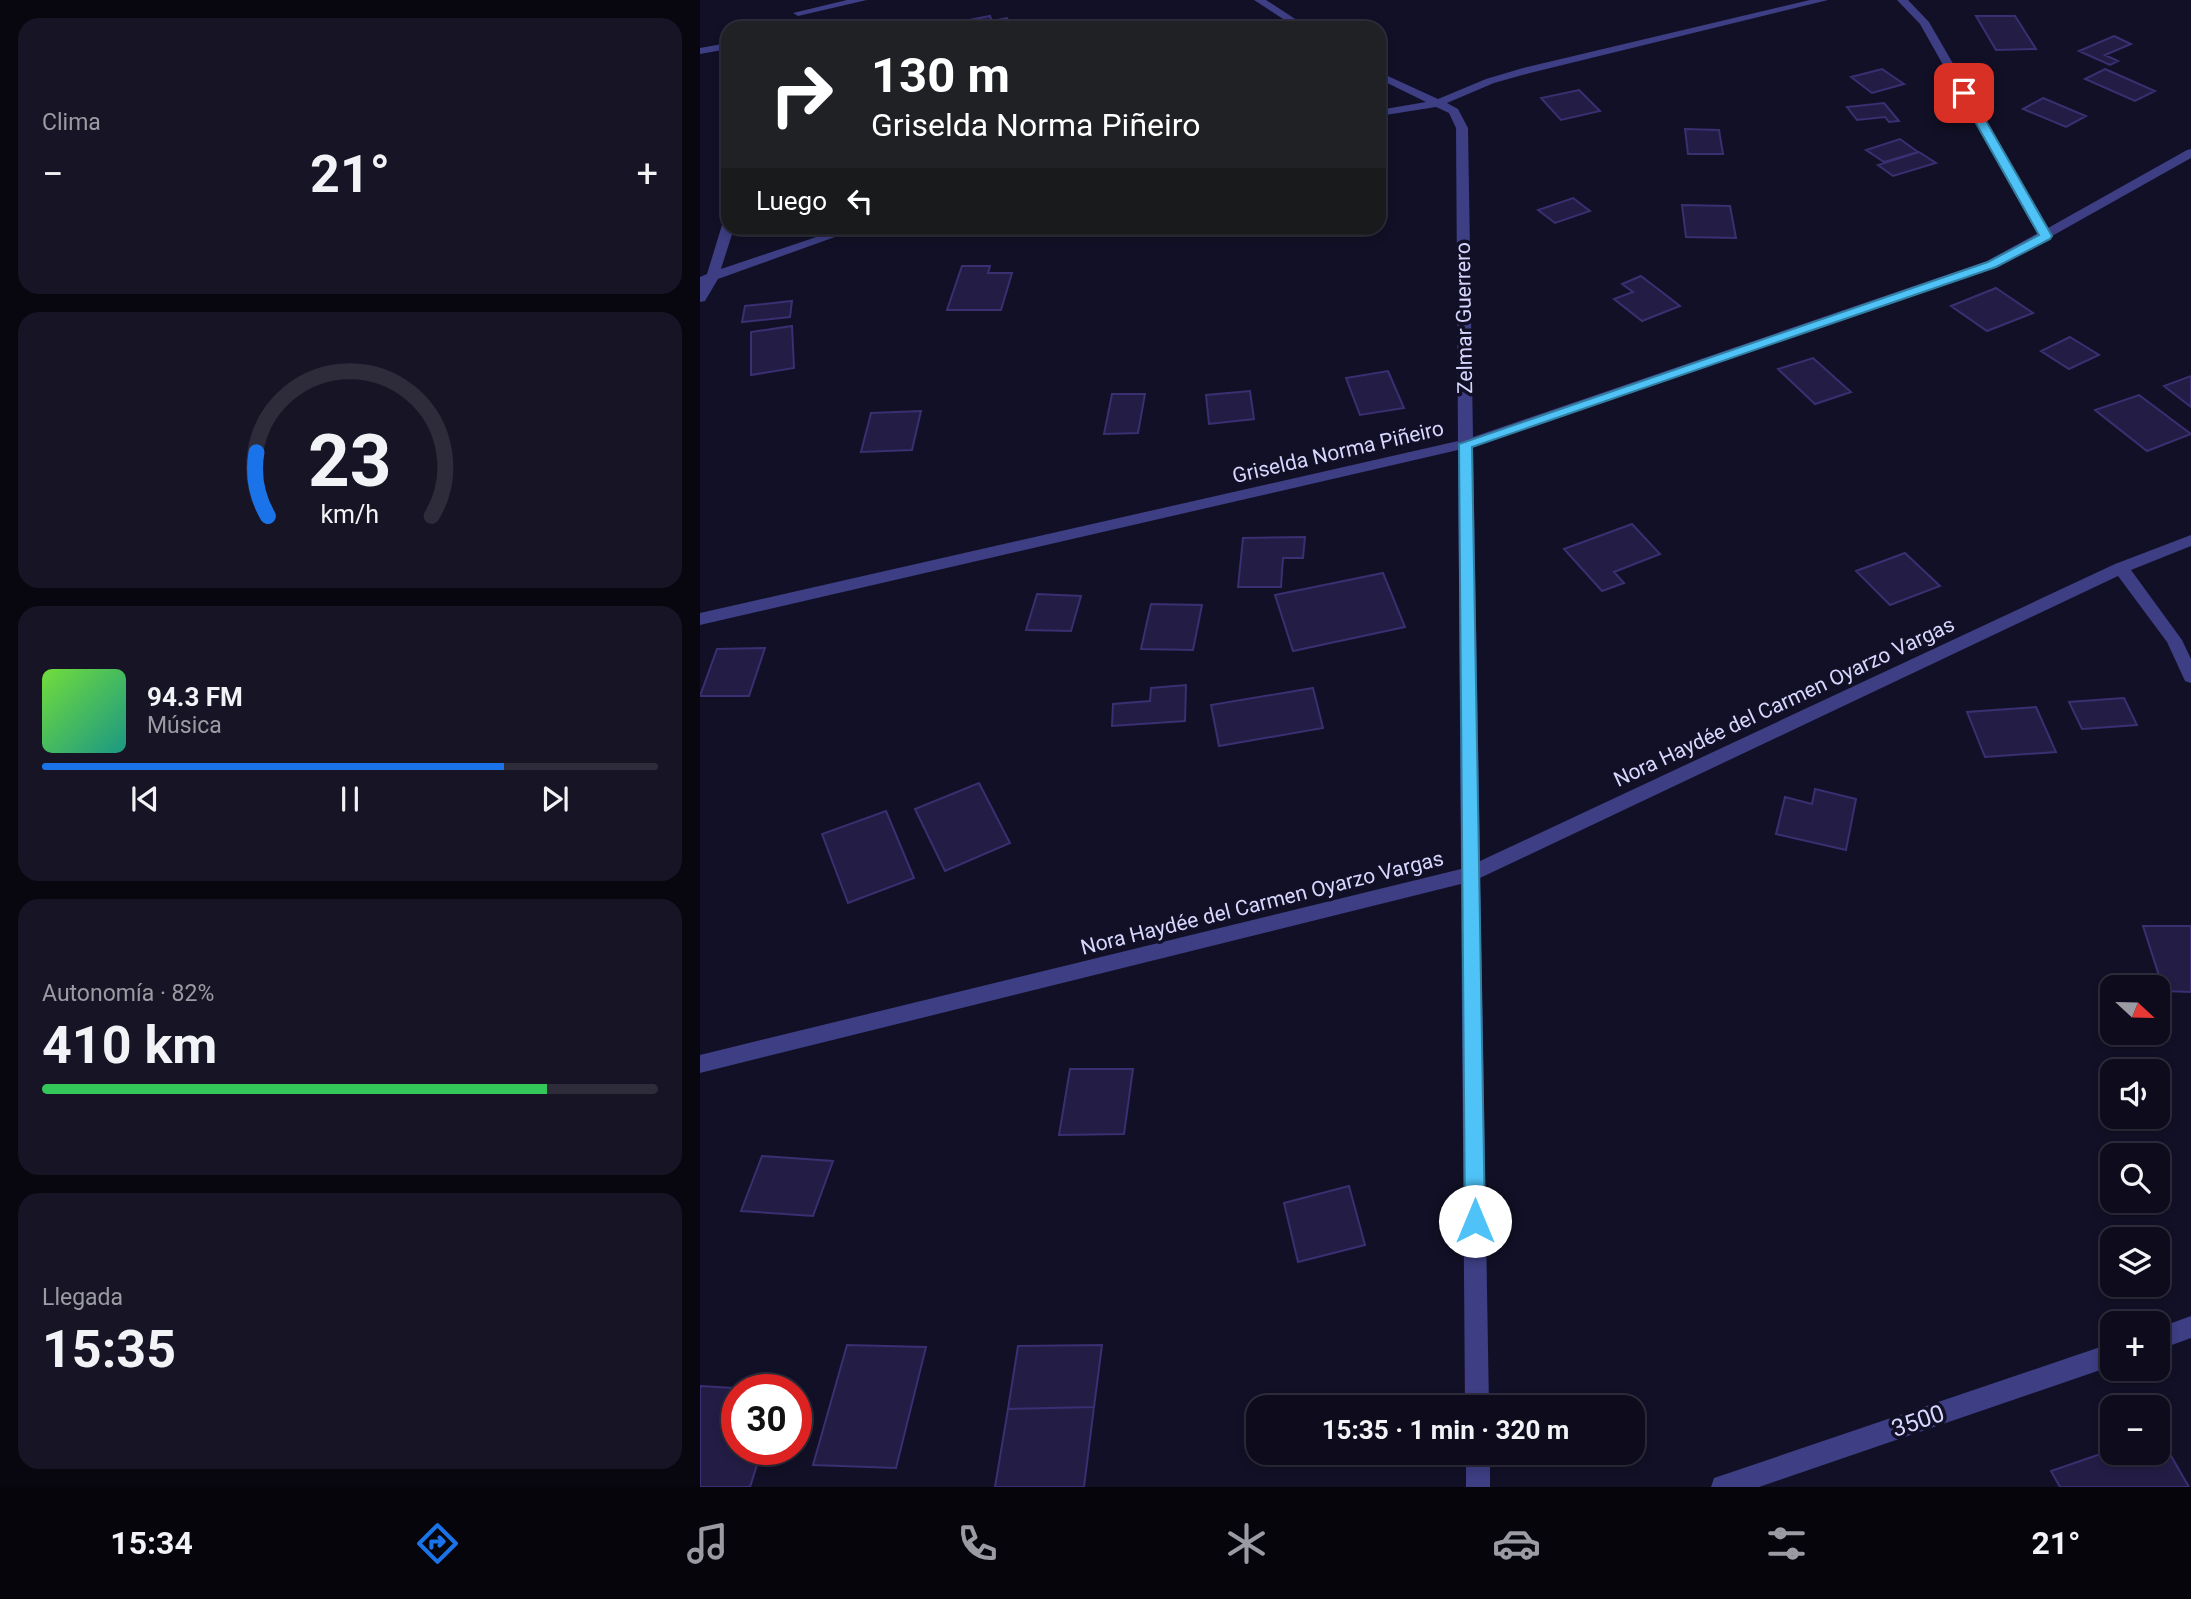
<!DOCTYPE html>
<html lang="es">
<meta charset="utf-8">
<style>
:root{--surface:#0e0c1c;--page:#171525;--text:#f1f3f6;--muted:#9b9ba3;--line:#2e2c3b;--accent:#1a73e8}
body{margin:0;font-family:Roboto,sans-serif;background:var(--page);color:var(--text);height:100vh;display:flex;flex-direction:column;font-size:26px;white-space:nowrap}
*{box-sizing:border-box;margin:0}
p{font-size:23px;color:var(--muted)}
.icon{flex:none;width:38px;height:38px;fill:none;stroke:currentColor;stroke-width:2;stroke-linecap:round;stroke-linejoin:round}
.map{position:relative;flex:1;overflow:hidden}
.panel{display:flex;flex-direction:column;gap:18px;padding:18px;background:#08070f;width:700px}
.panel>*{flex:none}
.guide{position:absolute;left:21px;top:21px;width:665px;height:214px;border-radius:21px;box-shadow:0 4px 10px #0003,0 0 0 2px var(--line);background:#202124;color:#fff;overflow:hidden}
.needle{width:46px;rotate:112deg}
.buttons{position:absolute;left:1400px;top:975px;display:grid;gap:14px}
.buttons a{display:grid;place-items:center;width:70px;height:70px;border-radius:14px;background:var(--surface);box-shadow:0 4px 10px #0003,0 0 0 2px var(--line);font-size:35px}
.speed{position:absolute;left:21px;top:1374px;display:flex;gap:14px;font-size:35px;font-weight:700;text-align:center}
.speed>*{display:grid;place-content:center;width:91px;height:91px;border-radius:50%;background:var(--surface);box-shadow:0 4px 10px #0003,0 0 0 2px var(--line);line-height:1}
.speed .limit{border:10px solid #d22;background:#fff;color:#111}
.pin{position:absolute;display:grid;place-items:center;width:60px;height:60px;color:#fff;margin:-30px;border-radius:14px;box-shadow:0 4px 10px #0006}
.me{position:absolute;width:77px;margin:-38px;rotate:0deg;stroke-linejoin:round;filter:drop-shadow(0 0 5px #0008)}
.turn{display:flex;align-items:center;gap:24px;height:147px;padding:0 35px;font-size:32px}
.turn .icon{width:91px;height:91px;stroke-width:2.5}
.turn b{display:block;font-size:49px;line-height:60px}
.then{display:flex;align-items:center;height:66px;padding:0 35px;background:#0003;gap:14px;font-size:26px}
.big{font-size:52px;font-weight:700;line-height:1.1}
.panel .tile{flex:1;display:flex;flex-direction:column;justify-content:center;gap:10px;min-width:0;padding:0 24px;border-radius:21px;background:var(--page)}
.panel .dial{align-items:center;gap:0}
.dial svg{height:182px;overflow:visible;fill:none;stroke:var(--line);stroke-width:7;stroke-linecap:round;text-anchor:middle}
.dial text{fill:var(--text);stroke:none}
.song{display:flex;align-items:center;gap:21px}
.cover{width:84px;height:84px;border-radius:10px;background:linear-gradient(135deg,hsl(100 70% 55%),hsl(170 70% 35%))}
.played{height:7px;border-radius:4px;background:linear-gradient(90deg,var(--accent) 75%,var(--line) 75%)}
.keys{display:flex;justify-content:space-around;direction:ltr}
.heat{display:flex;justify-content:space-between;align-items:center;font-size:38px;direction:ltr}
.charge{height:10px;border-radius:5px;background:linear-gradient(90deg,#34c759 82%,var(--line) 0)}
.trip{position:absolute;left:546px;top:1395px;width:399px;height:70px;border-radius:21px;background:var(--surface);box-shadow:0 4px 10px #0003,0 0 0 2px var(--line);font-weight:700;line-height:70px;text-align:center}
.dock{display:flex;height:112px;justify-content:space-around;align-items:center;background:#06050b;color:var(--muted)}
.dock .icon{width:49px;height:49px}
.dock .current{color:var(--accent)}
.dock b{font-size:32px;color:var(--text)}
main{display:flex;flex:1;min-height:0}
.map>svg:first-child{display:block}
</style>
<main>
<section class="panel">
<div class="tile"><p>Clima</p>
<div class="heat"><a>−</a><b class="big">21°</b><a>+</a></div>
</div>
<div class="tile dial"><svg viewBox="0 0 100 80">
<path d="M14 69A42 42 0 1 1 86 69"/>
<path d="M14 69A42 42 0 0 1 9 41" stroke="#1a73e8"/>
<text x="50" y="56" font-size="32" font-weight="700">23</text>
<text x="50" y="72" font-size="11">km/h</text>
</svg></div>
<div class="tile">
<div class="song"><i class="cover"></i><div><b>94.3 FM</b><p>Música</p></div></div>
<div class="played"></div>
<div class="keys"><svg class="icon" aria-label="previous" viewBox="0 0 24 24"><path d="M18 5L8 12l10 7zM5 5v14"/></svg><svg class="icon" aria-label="pause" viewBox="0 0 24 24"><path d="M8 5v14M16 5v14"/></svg><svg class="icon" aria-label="next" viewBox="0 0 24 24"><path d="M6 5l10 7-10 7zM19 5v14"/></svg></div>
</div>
<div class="tile"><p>Autonomía · 82%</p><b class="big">410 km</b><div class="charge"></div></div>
<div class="tile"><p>Llegada</p><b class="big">15:35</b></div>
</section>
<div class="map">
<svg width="1491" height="1487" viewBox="0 0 1491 1487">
<rect width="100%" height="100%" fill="#121026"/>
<!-- building -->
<path fill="#231d46" stroke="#392f71" stroke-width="2" d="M290,16l2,5 15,-3 6,10h-45l-4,-7z
M1276,16h39l21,33 -40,1z
M1414,36l17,8 -26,11 13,6 -8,4 -31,-14z
M1182,69l22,15 -32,9 -21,-16z
M1405,69l50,22 -20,10 -50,-22z
M879,90l21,21 -39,9 -20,-22z
M1343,98l43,18 -20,11 -43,-18z
M1184,103l15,18 -10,1 -4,-5 -28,3 -10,-13z
M985,129l34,1 4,24h-35z
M1200,139l18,13 -34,10 -18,-12z
M1219,152l17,11 -43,13 -15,-11z
M873,198l17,13 -35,12 -17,-13z
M982,205l48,1 6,32 -50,-1z
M262,266h28l-2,7h24l-11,37h-54z
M941,276l39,30 -38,15 -28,-22 19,-7 -11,-8z
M1296,288l37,25 -46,18 -36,-25z
M92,301l-2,16 -48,5 3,-16z
M92,326l2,42 -43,7v-43z
M1370,337l29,18 -30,14 -28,-18z
M1113,358l38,34 -36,12 -37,-35z
M688,371l16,37 -44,7 -14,-37z
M1491,376v31l-27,-21z
M550,391l4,28 -45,5 -3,-29z
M412,394h33l-7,39 -34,1z
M1439,395l52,39 -44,17 -52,-41z
M221,411l-9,39 -51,2 10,-39z
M932,524l28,30 -46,18 10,11 -22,8 -38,-42z
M605,537l-2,21h-20l-2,29h-43l5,-49z
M1205,553l35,33 -50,19 -34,-34z
M683,573l22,54 -112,24 -18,-56z
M337,594l44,2 -10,35 -45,-1z
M451,604l51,1 -9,45 -52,-1z
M65,648l-16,48h-49l17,-47z
M486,685l-1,36 -73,5 1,-22 37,-3 1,-13z
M613,688l10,40 -104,18 -8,-41z
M1424,698l13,27 -55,4 -13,-27z
M1336,707l20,45 -71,5 -18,-45z
M279,783l31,60 -65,28 -30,-62z
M1115,789l41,10 -10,51 -70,-16 9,-37 27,7z
M186,811l28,67 -66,25 -26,-69z
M1443,926h48v66l-27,-1z
M370,1069h63l-9,65 -65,1z
M62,1156l71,5 -20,55 -72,-5z
M649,1186l16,59 -67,17 -14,-59z
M147,1345l79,2 -30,121 -83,-3z
M402,1345l-8,62 -86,2 10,-63z
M0,1386l67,4h-30v59h25l-12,38h-50z
M394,1407l-10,80h-89l13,-78z
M1459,1435l30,52h-129l-9,-16 61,-21 46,2z"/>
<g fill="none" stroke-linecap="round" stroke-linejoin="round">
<!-- minor -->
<path fill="#3d3e83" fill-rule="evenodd" d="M147,0h20l-69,16 -5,-3z
M554,0h12l43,28h-12z
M1110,0h18l-298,73 -36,10 -47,20 11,6 10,19 5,309 514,-176 51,-28 -118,-209 -23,-24h11l21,22 119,206 139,-78 4,-1v9l-194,109 -524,180 7,414 635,-297 76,-29v11l-60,24 51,70 9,19v24l-6,-2 -18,-39 -49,-66 -638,302 9,529h-24l-4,-523 -761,189v-18l761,-186 -3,-419 -758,175v-12l758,-172 -2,-313 -7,-15 -13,-6 -57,9v-6l47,-8 -47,-23v-7l59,27 48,-20 37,-11z
M28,43v6l-28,5v-6z
M28,221v7h6l-13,41 122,-41h17l-142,51 -13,22 -5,1v-25l7,-3 15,-49z
M766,1452h24v35h-24z"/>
<!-- tertiary -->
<path fill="#3d3e83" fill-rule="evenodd" d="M1491,1316v22l-33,12v-22z
M1412,1343v23l-353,121h-48l3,-9 9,-3z"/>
</g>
<!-- route -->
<path fill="#4fc3f7" stroke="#337fa1" stroke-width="2" d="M1264,90l6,3 82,143 -2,3 -54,28 -524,180 13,774 -3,6 -7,3 -7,-3 -3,-6 -6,-777 529,-182 51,-27 -80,-142z"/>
<g text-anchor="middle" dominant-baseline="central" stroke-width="7" stroke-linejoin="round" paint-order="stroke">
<!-- street labels -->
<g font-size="21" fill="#d8d6fe" stroke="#121026">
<text transform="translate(764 318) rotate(-91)">Zelmar Guerrero</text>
<text transform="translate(638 452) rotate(-13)">Griselda Norma Piñeiro</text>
<text transform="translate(1084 702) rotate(-25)">Nora Haydée del Carmen Oyarzo Vargas</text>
<text transform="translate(562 903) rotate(-14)">Nora Haydée del Carmen Oyarzo Vargas</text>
</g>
<!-- near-street labels -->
<g font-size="24" fill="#d8d6fe" stroke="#121026">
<text transform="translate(1218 1421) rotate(-19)">3500</text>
</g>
</g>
</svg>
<div class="buttons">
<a><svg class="needle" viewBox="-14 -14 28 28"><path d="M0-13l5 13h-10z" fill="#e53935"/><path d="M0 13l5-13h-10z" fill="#9b9ba3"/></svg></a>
<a><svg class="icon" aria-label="sound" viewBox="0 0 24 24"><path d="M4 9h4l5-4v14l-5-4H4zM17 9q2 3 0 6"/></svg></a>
<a><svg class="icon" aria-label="search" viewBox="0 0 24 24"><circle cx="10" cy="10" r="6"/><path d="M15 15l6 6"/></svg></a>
<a><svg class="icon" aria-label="layers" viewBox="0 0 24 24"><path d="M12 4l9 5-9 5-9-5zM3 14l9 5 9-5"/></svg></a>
<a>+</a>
<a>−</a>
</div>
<div class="speed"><div class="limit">30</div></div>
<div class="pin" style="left:1264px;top:93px;background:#d93025"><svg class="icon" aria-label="arrive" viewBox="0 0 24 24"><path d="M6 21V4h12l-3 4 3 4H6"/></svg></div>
<svg class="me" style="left:775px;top:1221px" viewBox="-20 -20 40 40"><circle r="19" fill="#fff"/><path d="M0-13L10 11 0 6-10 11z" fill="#4fc3f7"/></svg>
<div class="trip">15:35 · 1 min · 320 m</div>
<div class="guide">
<div class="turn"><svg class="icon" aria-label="right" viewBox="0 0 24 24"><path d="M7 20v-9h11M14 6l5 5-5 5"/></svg><div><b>130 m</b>Griselda Norma Piñeiro</div></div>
<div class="then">Luego<svg class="icon" aria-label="left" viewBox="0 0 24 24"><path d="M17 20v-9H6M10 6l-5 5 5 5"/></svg></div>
</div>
</div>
</main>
<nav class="dock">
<b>15:34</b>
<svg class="icon current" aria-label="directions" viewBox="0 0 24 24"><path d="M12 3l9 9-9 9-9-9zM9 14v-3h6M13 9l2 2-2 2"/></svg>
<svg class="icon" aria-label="music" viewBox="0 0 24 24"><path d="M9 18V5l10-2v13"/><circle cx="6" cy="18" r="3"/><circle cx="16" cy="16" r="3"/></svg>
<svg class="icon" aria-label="phone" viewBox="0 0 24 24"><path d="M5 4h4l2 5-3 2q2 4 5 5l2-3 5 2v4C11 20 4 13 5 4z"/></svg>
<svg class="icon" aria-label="climate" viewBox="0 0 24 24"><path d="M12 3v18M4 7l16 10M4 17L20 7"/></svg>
<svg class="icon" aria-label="car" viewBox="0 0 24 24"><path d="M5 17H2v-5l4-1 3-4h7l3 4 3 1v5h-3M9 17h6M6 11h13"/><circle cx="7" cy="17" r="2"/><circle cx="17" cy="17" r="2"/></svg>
<svg class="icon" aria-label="filters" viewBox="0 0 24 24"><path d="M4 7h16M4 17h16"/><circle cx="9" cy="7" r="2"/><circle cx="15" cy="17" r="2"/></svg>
<b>21°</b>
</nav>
